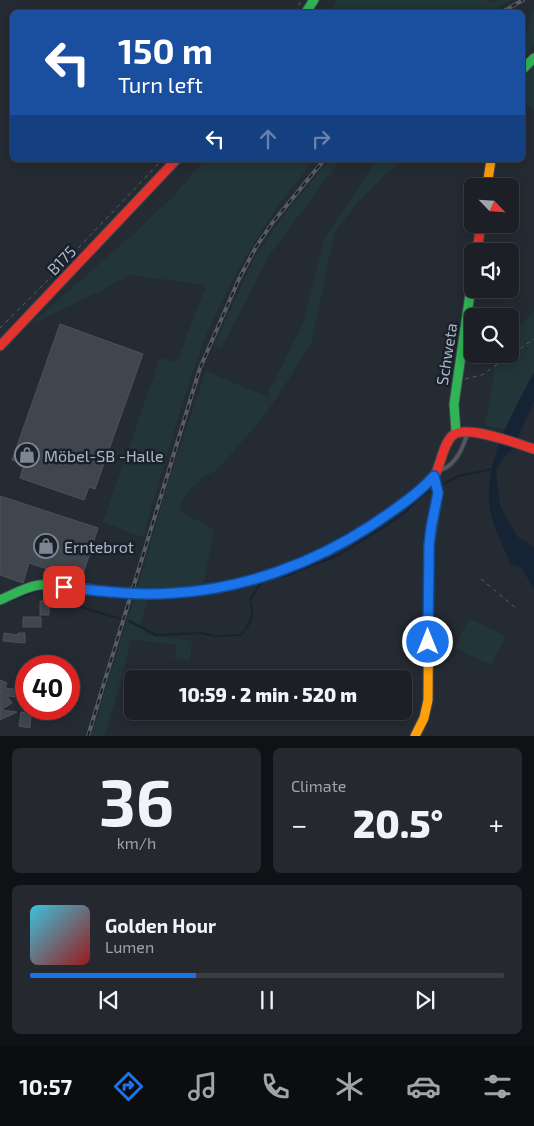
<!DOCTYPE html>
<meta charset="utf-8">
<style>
:root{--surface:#1c2026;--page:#25282e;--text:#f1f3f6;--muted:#a0a3a7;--line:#3a3e43;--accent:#1a73e8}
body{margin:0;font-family:"Exo 2",sans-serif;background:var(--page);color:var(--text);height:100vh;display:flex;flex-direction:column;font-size:19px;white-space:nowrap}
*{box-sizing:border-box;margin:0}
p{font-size:16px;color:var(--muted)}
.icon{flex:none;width:28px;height:28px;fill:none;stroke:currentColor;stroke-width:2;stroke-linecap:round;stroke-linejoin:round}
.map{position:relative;height:736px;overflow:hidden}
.panel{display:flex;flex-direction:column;gap:12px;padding:12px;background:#0f1215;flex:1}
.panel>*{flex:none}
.banner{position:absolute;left:10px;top:10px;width:515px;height:152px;border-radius:8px;box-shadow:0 2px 12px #0003,0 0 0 1px var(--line);background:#1a4fa0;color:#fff;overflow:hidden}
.needle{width:32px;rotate:115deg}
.fabs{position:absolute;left:464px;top:178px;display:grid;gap:10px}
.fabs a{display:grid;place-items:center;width:55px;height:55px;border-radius:8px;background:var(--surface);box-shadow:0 2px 12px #0003,0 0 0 1px var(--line);font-size:25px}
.speed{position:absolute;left:15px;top:655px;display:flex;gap:10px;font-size:25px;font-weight:700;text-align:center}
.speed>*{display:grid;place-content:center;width:65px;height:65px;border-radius:50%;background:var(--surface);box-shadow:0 2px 12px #0003,0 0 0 1px var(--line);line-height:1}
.speed .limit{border:8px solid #d22;background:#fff;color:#111}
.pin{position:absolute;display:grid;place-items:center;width:42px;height:42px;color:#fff;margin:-21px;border-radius:10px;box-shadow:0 2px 8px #0006}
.me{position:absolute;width:55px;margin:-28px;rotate:0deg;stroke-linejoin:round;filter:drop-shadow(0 0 4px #0008)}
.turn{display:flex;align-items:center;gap:18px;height:105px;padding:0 25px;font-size:22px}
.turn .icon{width:65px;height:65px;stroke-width:2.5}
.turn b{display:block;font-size:35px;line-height:42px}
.lanes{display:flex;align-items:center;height:48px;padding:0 25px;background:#0003;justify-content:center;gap:25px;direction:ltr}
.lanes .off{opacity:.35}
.big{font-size:38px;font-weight:800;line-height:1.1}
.panel .card{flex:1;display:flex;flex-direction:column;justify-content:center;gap:8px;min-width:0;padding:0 18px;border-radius:8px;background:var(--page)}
.panel .dial{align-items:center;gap:0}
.dial b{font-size:65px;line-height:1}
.song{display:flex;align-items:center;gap:15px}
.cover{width:60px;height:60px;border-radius:8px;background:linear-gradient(135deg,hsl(190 70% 55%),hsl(0 70% 35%))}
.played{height:5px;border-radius:2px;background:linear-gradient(90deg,var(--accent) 35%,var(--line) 35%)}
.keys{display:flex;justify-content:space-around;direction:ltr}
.heat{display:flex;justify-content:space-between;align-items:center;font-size:28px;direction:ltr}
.panel .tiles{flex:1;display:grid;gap:12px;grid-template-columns:1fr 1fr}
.card:last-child{grid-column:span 2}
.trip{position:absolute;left:124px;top:670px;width:288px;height:50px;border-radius:8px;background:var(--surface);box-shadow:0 2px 12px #0003,0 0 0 1px var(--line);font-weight:800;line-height:50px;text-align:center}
.menu{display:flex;height:80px;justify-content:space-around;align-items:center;background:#0b0d0f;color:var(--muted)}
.menu .icon{width:35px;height:35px}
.menu .on{color:var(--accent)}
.menu b{font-size:22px;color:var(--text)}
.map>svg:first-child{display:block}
</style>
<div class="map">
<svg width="534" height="736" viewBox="0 0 534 736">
<rect width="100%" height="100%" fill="#252b32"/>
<!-- green -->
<path fill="#223538" d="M336,0h152l2,3 6,-3h16l-22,12h-160z
M534,8v37l-11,12 2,-19z
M534,65v46l-11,-10v-21z
M205,160h110c-37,42 -69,92 -94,143 -16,30 -26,63 -37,96 -14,46 -28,92 -41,139l-40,-16 57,-164 17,4 29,-77 -77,-10 -30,17 -69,33 110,-97 33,-32z
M329,160h11l-71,96 -48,93 -7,-4 41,-88 28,-41z
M377,160h29l-21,15 -32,33 -19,26 -22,107 -21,35 -26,39 -47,54 -16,9 -10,9 -13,19 2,6 33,17 -11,58 -66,2 34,-116 35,-102 64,27 -2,-9 7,-9 28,-57 21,-84z
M534,312v60l-28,58 -21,-4 12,-72h13v-18z
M135,596l14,1 -9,29 6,8 46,7 -2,19 -16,-1 3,-14 -46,-6 -11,47 -16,50h-13z
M469,618l37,18 -15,29 -36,-17z"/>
<!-- water -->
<path fill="#152335" d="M534,372v29l-22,50 -5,2 -11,17 4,35 9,18 9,14 16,10v42l-13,-22 -11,-3c-6,-19 -17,-36 -20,-55 -8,-46 24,-98 44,-137z"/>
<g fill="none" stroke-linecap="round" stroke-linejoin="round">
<!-- stream -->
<path stroke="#152335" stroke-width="2" d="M438,487l20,-11 35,-7
M0,605l41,-16 46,20 34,10
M129,621l27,14 45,-2 14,3 26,-1c11,-15 14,-17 9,-35 4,-6 7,-13 12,-17 10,-8 25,-4 35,-12l42,-16 54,-34 14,-10 11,-13 16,-9"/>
</g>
<!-- building -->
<path fill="#40464d" stroke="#4c525a" d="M60,324l83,30 -48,135 -6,-2 -5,13 -64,-22 4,-14 -12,-4z
M0,496l98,32 -17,52 -52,-17 -6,20 -23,-8z
M40,601h9v14h-9z
M23,617h18v10h-18z
M4,633l14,2v-2h7v10l-22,-2z
M0,680l7,3 -2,5 14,2 -1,7 -11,-1 5,7 -11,7 16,2 -17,8z
M26,709h10l-1,7 -4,-1 -1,13 -11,-2 2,-14 4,1z"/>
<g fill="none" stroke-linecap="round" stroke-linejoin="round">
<defs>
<path id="lane" d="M441,470c16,-6 22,-23 27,-38"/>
<path id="fast" d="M306,12l8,-12
M522,70l12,-12
M456,432l-2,-28 18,-124
M0,600c12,-5 25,-13 39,-15 18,-2 38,2 56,5 19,2 38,3 57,4 87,0 174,-33 243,-85 14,-10 30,-21 40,-34"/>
<path id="slow" d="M487,186l4,-26
M415,736l9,-18 4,-18 1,-154 9,-53 -4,-17"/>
<path id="jam" d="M477,251l4,-27
M0,346l176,-186
M435,475c6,-12 8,-30 17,-39 12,-13 66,8 82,13"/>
</defs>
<!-- lane casing -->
<use href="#lane" stroke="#42474f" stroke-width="5"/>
<!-- fast casing -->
<use href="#fast" stroke="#42474f" stroke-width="11"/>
<!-- slow casing -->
<use href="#slow" stroke="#42474f" stroke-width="11"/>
<!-- jam casing -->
<use href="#jam" stroke="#42474f" stroke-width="11"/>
<!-- path -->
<path stroke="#565d63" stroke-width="1" stroke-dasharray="4 4" stroke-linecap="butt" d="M294,12l8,-12
M0,328l46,-46 116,-122
M465,379l17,-4 52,-36
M481,579l36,30"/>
<!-- lane -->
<use href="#lane" stroke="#545960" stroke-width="3"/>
<!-- fast -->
<use href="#fast" stroke="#30b455" stroke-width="9"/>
<!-- slow -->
<use href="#slow" stroke="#ff9f0a" stroke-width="9"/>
<!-- jam -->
<use href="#jam" stroke="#e5322d" stroke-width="9"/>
<defs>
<path id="rail" d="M502,12l21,-12
M88,736l112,-368 39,-89 17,-32 17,-25 51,-62"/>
</defs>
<!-- rail casing -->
<use href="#rail" stroke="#585d64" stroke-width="4"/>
<!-- rail -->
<use href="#rail" stroke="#19212c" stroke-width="2" stroke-dasharray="5.5" stroke-linecap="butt"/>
</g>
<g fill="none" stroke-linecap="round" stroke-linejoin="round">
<defs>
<path id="route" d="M64,587c36,4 73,9 110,6 70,-4 140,-30 198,-68 22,-15 45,-30 62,-49l4,17 -7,35 -2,18 -1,96"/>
</defs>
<!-- route casing -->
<use href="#route" stroke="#114b97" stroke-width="12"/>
<!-- route -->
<use href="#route" stroke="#1a73e8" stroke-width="9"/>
</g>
<!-- icons -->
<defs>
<symbol id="shop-ring" viewBox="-11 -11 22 22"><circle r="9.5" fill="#19212c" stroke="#7d8692" stroke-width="1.5"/><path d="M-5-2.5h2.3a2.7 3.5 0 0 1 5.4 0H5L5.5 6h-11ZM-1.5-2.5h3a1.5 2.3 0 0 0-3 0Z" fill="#7d8692"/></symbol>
</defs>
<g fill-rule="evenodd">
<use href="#shop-ring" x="13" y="441" width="28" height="28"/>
<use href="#shop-ring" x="32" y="532" width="28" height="28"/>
</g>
<g text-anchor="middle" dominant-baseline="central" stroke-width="5" stroke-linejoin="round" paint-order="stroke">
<!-- street labels -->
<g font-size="16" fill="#adb7c5" stroke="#19212c">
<text transform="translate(61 260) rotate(-46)">B175</text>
<text transform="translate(446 354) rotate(-81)">Schweta</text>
</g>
<!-- poi labels -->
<g font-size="16" fill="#adb7c5" stroke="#19212c" text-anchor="start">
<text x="44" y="455">Möbel-SB -Halle</text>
<text x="64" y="546">Erntebrot</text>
</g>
</g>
</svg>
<div class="fabs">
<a><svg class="needle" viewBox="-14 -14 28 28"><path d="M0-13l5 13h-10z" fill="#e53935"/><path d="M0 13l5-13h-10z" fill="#a0a3a7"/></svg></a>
<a><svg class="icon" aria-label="sound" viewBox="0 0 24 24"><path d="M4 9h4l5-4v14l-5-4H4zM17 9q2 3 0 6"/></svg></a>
<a><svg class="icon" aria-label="search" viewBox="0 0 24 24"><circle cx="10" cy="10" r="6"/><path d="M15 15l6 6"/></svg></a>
</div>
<div class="speed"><div class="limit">40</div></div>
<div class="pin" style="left:64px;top:587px;background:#d93025"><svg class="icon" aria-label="arrive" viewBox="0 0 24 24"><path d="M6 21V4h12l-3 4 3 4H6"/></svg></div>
<svg class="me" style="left:428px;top:642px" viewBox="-20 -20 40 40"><circle r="17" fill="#1a73e8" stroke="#fff" stroke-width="3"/><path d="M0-11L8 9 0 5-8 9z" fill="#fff"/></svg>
<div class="trip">10:59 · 2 min · 520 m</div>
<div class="banner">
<div class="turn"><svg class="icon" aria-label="left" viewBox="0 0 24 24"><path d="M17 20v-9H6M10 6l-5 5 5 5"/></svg><div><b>150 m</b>Turn left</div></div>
<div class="lanes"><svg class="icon" aria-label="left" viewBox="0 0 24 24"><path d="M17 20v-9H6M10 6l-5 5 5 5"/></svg><svg class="icon off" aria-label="ahead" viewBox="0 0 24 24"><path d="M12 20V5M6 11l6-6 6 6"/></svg><svg class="icon off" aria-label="right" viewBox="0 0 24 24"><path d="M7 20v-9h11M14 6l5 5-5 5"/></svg></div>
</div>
</div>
<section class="panel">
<div class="tiles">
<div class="card dial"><b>36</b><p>km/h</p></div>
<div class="card"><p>Climate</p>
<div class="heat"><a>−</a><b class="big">20.5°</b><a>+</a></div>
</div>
<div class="card">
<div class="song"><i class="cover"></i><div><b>Golden Hour</b><p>Lumen</p></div></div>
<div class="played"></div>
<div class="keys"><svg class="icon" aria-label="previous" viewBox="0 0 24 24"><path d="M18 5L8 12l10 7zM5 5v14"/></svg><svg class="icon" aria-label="pause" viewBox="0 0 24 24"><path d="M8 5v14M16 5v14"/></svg><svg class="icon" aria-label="next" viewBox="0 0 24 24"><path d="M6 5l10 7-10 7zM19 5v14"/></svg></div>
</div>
</div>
</section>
<nav class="menu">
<b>10:57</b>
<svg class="icon on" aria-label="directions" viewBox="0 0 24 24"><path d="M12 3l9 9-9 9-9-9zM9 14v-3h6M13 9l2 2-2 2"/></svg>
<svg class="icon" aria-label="music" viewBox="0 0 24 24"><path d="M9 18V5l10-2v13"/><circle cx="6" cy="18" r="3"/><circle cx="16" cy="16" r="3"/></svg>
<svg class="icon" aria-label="phone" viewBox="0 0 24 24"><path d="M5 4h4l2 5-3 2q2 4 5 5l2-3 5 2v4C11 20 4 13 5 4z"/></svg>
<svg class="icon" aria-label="climate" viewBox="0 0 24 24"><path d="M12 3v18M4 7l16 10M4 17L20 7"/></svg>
<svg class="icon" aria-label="car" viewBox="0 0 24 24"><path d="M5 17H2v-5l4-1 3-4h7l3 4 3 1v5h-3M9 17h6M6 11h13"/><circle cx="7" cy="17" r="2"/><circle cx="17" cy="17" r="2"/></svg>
<svg class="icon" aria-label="filters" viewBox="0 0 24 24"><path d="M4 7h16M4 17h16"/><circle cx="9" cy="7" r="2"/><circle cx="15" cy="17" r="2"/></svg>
</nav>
